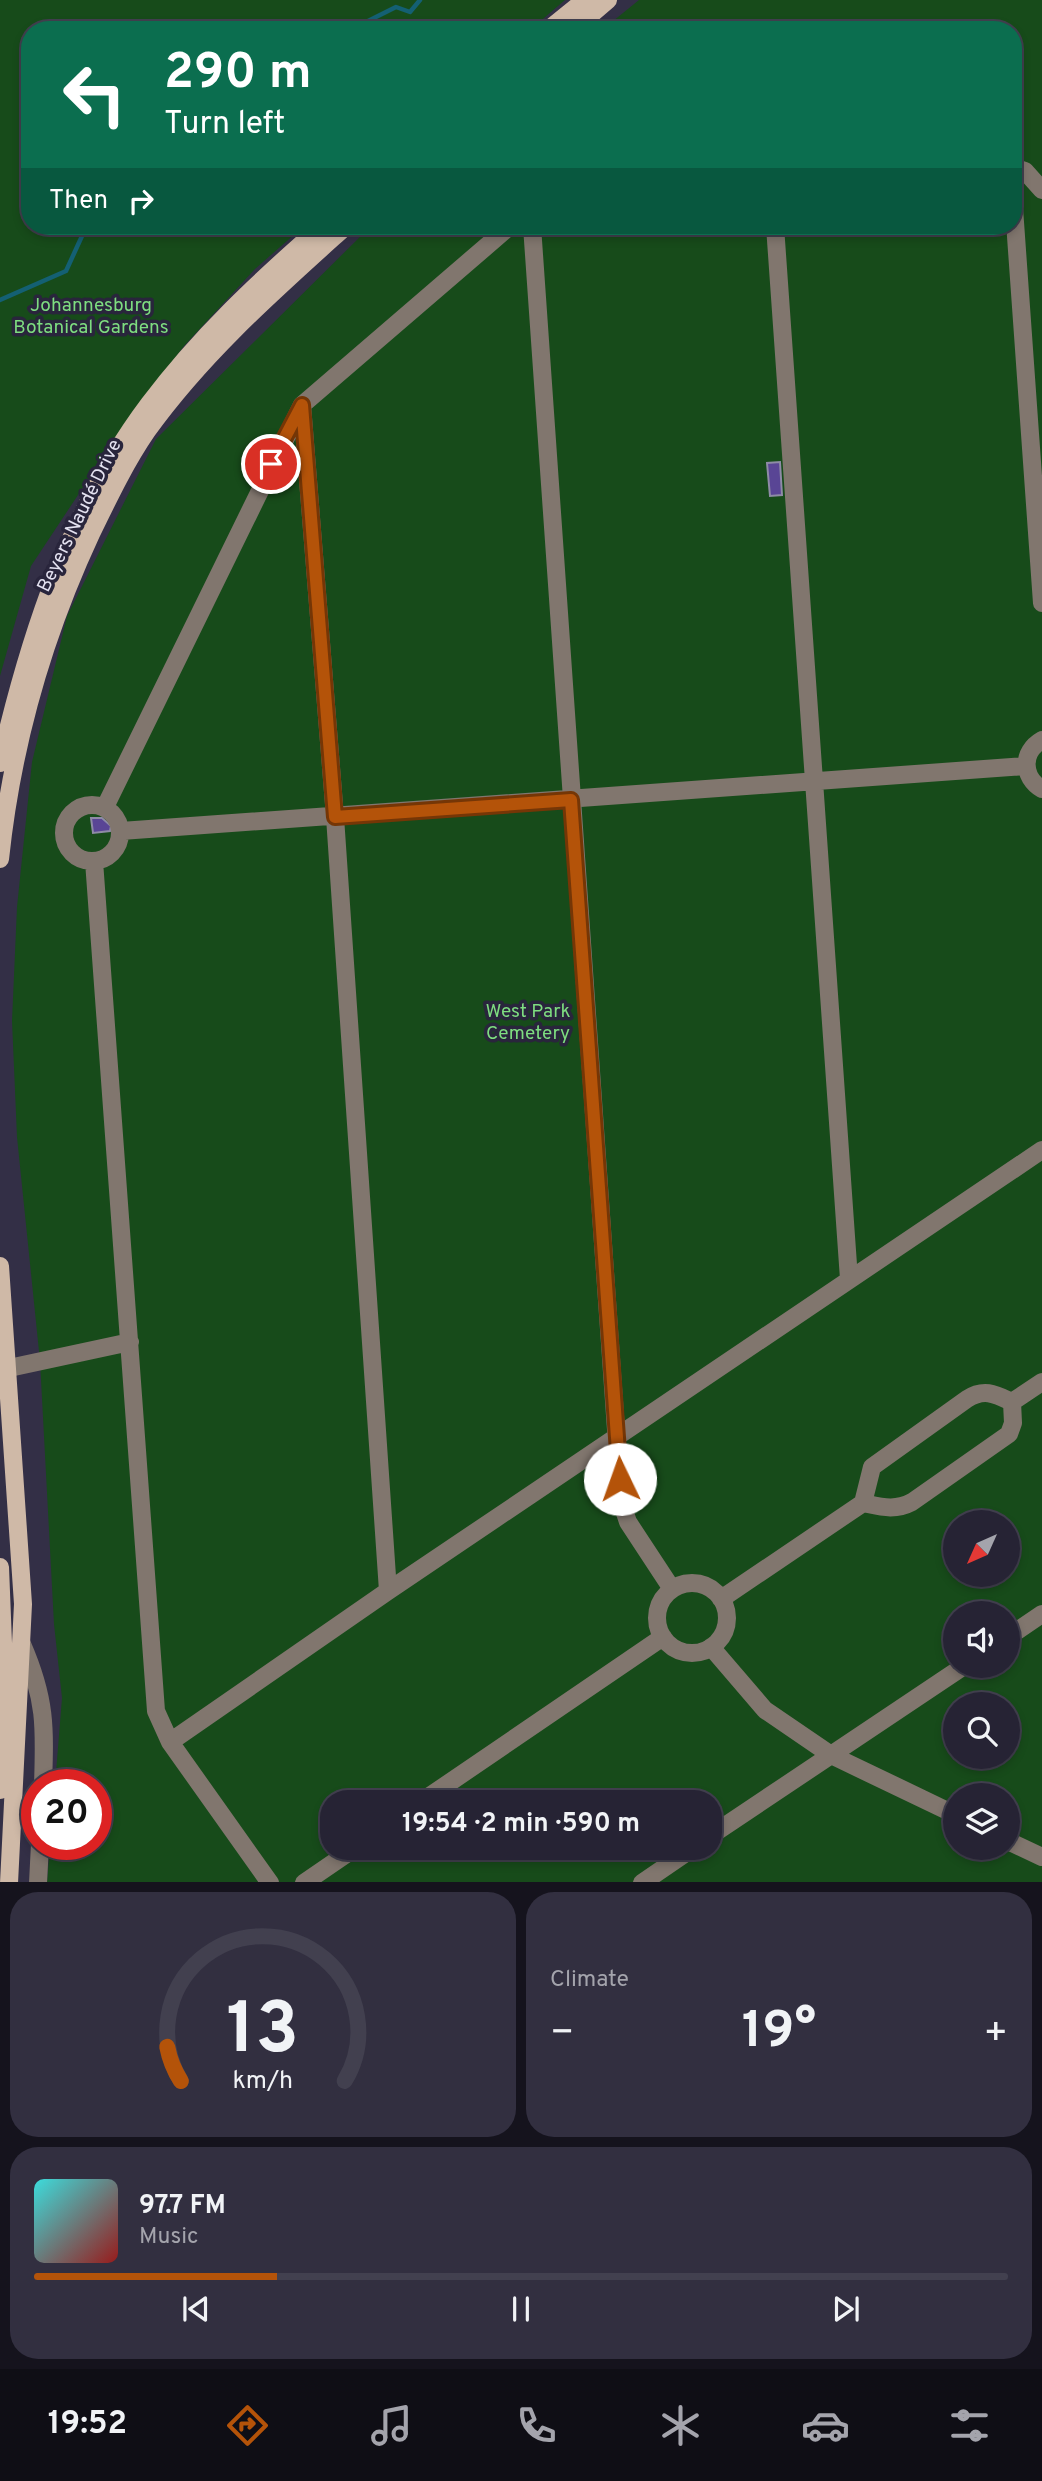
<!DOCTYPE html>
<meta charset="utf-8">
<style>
:root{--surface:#262334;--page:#322f40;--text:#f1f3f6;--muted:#a4a4ac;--line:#42404f;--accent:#b45309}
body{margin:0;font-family:Overpass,sans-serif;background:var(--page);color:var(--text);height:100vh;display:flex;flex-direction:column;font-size:26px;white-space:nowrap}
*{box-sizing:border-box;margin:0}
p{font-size:23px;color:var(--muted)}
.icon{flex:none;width:38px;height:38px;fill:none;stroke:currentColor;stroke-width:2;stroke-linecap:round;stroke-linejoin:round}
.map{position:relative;height:1882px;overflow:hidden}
.panel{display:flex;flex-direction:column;gap:10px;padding:10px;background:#15131d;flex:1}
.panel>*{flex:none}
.banner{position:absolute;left:21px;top:21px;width:1001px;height:214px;border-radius:28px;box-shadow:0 4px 10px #0003,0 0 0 2px var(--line);background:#0b6e4f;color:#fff;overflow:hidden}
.needle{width:46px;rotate:225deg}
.tools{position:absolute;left:943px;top:1510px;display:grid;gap:14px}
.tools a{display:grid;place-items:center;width:77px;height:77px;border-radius:50%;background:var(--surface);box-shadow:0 4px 10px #0003,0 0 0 2px var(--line);font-size:35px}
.speed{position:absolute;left:21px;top:1769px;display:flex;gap:14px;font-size:35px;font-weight:700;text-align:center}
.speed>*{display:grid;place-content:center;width:91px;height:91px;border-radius:50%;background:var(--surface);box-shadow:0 4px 10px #0003,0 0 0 2px var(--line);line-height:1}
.speed .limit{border:10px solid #d22;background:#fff;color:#111}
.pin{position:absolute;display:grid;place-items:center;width:60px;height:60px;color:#fff;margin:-30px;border:4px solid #fff;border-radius:50%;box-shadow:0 2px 7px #0007}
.me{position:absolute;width:77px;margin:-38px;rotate:357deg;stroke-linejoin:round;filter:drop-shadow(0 0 5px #0008)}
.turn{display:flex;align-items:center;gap:24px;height:147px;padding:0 28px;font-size:32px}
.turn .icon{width:91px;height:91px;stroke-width:2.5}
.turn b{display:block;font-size:49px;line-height:60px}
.then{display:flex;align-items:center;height:66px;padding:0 28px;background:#0003;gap:14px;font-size:26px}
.big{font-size:52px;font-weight:700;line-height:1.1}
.panel .card{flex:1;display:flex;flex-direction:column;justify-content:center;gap:10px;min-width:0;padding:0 24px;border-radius:28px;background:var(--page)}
.panel .dial{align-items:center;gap:0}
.dial svg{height:182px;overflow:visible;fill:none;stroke:var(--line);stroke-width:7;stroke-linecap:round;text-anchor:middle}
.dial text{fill:var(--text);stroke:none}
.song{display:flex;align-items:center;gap:21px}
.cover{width:84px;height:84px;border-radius:10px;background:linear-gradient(135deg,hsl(180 70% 55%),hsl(0 70% 35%))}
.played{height:7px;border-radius:4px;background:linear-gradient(90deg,var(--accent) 25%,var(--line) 25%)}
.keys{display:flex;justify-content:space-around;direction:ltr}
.heat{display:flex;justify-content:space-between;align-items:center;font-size:38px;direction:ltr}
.panel .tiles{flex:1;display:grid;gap:10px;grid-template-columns:1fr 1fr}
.card:last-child{grid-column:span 2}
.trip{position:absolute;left:320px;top:1790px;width:402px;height:70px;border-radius:28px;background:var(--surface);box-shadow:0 4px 10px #0003,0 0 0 2px var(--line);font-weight:700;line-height:70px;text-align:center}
.dock{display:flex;height:112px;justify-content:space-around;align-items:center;background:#0f0e15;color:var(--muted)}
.dock .icon{width:49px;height:49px}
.dock .active{color:var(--accent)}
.dock b{font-size:32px;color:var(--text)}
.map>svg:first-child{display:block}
</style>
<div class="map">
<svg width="1042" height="1883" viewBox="0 0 1042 1883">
<rect width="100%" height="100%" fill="#332f46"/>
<!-- green -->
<path fill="#174b1a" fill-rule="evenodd" d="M0,0h565l-35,30h-500v196h274l-49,43 -71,77 -61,81 -92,139 -31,110z
M639,0h403v1882l-995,1 3,-38 46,-1v-59h-41l7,-87 -8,-74 -14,-263 -23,-224 -5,-116 5,-114 15,-145 35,-146 89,-177 215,-213h642v-196h-411zM956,1522h52v53h-52zM956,1614h52v52h-52zM956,1704h52v53h-52zM956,1796h52v52h-52zM332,1802h378v46h-378z"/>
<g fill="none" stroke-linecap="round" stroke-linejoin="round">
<!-- stream -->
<path stroke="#146073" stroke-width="4.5" d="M359,30l7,-8 30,-15 14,5 10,-12
M0,300l66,-29 16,-35 15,-10"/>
</g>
<!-- building -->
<path fill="#594595" stroke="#8e8ba6" stroke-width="2" d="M780,462l2,33 -12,1 -3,-33z
M91,818h11l9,8 -1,5 -17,2z"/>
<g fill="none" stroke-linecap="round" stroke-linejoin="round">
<!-- minor -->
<path stroke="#81766e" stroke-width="18" d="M1013,167l12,4 17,19
M1013,194l29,409
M532,226l89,1275 7,21 44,67
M775,226l74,1053
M302,405l33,412 53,774
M1042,740c-21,12 -20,37 0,49
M64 833a28 28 0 1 1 56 0a28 28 0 1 1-56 0Z
M105,807l197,-402 208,-179
M121,831l905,-65
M94,861l62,850 14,31 100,141
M0,1370l130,-28
M1012,1402l30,-20
M863,1503l9,-36 95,-68c17,-11 28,-5 45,3
M657 1618a35 35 0 1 1 70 0a35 35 0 1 1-70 0Z
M721,1599l142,-96c19,4 32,8 49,-1l97,-68 4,-11 -1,-21
M1008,1637l34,-23
M22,1644c24,55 23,83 21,141
M711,1647l54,63 66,45 125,60
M170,1742l218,-151 654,-441
M421,1802l242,-165
M710,1836l254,-170
M1008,1841l34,16
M38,1883l2,-39
M304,1883l51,-35
M642,1883l51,-35"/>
<!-- major -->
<path stroke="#cfb9a7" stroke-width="18" d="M548,30l37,-30
M573,30l35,-30
M0,763c29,-126 70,-254 149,-359 50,-67 110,-123 173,-178
M0,859c12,-114 43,-222 91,-325 17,-35 34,-71 56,-103 56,-78 128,-141 199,-205
M0,1266l23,338 -14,279
M0,1567l5,126 -5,97"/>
</g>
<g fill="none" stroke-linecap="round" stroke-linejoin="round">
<defs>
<path id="route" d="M271,464l31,-59 33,412 236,-17 49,679"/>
</defs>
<!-- route casing -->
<use href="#route" stroke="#753606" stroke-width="18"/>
<!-- route -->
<use href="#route" stroke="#b45309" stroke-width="12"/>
</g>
<g text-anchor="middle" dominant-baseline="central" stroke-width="7" stroke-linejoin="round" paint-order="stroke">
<!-- park labels -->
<g font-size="19" fill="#7edd80" stroke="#29253c">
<text x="91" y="306">Johannesburg<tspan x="91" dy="22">Botanical Gardens</tspan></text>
<text x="528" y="1012">West Park<tspan x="528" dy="22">Cemetery</tspan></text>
</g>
<!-- street labels -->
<g font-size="19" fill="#e4e2f1" stroke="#29253c">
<text transform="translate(80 516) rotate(-64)">Beyers Naudé Drive</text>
</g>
</g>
</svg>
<div class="tools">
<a><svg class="needle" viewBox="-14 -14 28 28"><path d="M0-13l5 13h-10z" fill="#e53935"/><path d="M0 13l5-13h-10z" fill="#a4a4ac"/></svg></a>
<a><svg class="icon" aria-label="sound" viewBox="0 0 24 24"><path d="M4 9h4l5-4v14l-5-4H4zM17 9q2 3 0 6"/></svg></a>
<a><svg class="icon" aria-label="search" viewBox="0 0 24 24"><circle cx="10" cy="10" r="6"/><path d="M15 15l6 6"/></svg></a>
<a><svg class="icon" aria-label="layers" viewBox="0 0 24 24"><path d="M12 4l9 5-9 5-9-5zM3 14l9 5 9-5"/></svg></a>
</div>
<div class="speed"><div class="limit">20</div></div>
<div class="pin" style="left:271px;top:464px;background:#d93025"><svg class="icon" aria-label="arrive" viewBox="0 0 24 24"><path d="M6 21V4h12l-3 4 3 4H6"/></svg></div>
<svg class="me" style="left:620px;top:1479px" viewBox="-20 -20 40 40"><circle r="19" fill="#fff"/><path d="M0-13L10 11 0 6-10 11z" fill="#b45309"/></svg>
<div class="trip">19:54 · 2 min · 590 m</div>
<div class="banner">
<div class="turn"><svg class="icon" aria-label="left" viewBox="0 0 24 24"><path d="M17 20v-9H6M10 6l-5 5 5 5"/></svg><div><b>290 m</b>Turn left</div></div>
<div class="then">Then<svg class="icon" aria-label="right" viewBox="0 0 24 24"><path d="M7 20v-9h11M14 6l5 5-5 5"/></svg></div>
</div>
</div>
<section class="panel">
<div class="tiles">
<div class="card dial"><svg viewBox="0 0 100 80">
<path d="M14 69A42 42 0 1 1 86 69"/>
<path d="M14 69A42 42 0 0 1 8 54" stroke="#b45309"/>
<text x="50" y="56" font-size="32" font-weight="700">13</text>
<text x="50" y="72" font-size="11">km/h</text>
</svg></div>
<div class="card"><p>Climate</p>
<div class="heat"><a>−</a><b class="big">19°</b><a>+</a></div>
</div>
<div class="card">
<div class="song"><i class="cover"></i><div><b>97.7 FM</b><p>Music</p></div></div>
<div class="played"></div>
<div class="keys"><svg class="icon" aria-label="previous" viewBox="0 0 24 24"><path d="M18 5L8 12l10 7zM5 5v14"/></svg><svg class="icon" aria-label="pause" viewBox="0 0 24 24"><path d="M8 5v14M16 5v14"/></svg><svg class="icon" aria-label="next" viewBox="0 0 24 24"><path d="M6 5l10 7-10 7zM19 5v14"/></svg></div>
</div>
</div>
</section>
<nav class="dock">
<b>19:52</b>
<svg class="icon active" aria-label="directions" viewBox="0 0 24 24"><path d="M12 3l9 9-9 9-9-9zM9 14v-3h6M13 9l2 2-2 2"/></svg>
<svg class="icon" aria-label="music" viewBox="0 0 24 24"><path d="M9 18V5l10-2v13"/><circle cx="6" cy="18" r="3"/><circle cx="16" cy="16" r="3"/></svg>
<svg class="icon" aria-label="phone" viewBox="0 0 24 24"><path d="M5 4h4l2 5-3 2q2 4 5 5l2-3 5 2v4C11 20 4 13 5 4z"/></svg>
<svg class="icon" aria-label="climate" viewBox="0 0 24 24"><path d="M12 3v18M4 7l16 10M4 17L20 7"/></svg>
<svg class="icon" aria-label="car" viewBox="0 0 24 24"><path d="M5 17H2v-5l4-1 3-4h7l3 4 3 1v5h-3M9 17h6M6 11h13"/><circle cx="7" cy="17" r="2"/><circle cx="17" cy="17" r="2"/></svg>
<svg class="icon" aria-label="filters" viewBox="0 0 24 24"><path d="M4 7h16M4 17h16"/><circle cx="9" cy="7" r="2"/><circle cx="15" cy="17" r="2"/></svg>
</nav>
